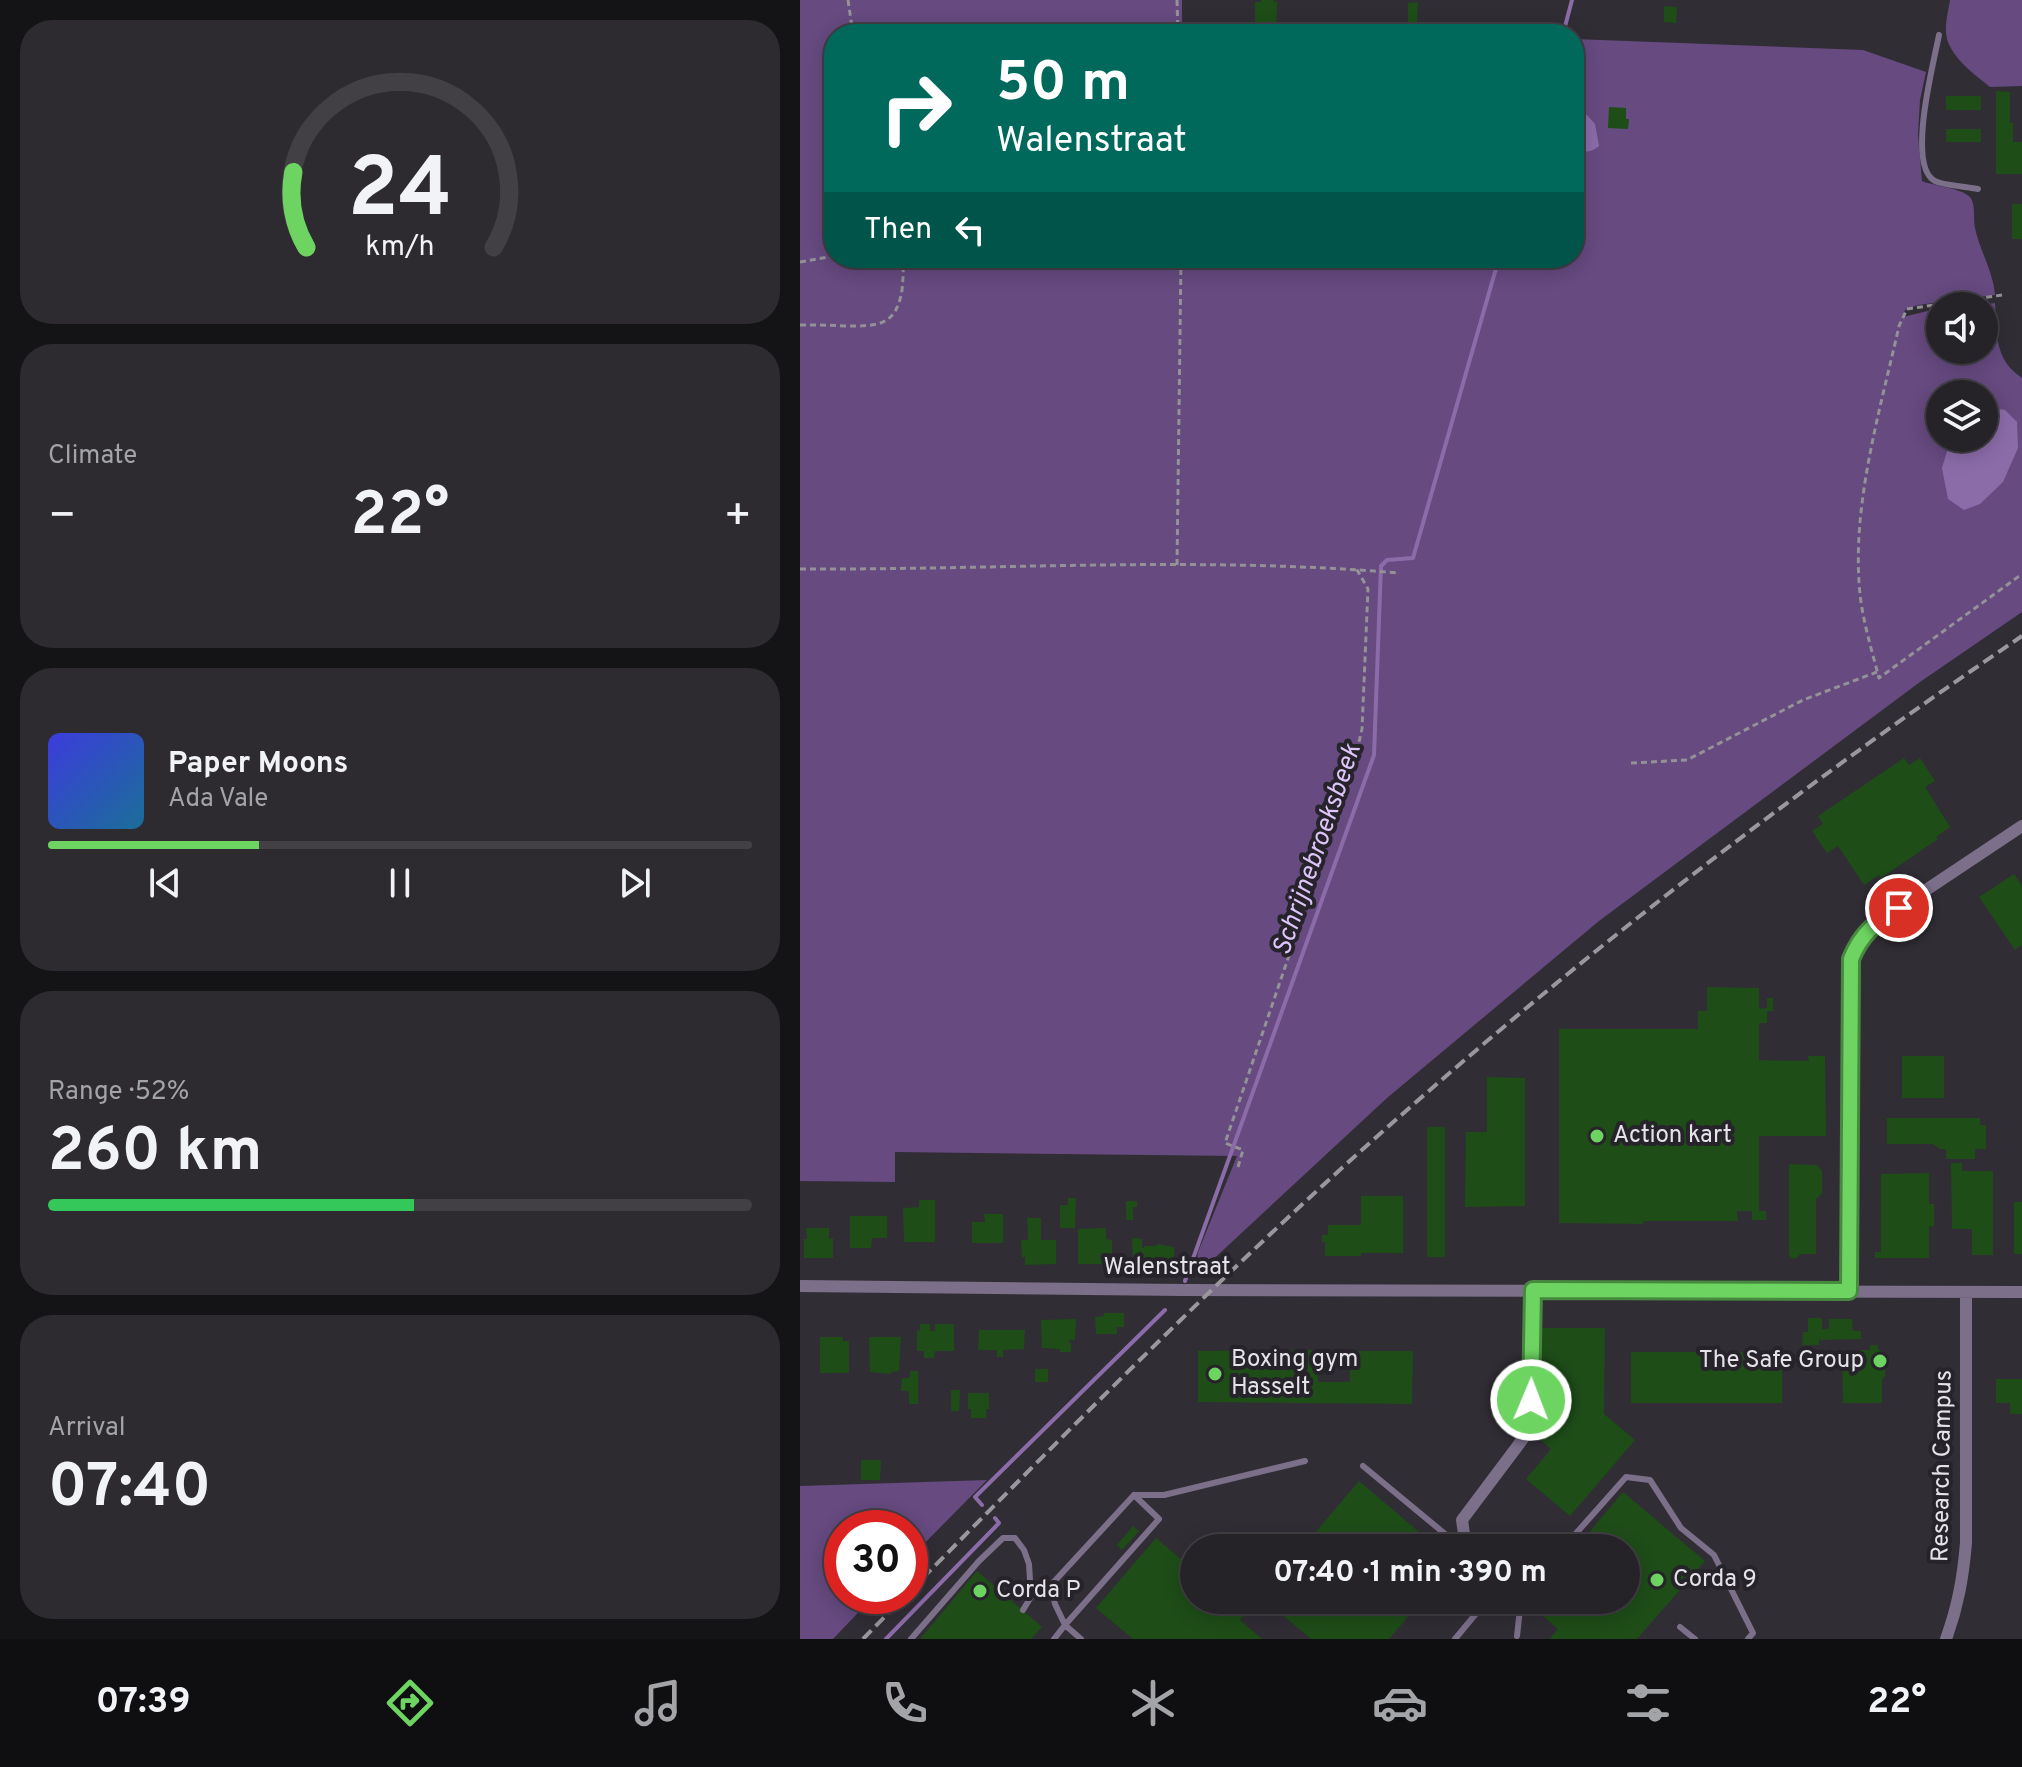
<!DOCTYPE html>
<meta charset="utf-8">
<style>
:root{--surface:#252228;--page:#2d2a30;--text:#f1f3f6;--muted:#a3a4a8;--line:#423f45;--accent:#6dd361}
body{margin:0;font-family:Overpass,sans-serif;background:var(--page);color:var(--text);height:100vh;display:flex;flex-direction:column;font-size:30px;white-space:nowrap}
*{box-sizing:border-box;margin:0}
p{font-size:26px;color:var(--muted)}
.icon{flex:none;width:44px;height:44px;fill:none;stroke:currentColor;stroke-width:2;stroke-linecap:round;stroke-linejoin:round}
.map{position:relative;flex:1;overflow:hidden}
.panel{display:flex;flex-direction:column;gap:20px;padding:20px;background:#141316;width:800px}
.panel>*{flex:none}
.hud{position:absolute;left:24px;top:24px;width:760px;height:244px;border-radius:32px;box-shadow:0 4px 20px #0003,0 0 0 2px var(--line);background:#00695c;color:#fff;overflow:hidden}
.tools{position:absolute;left:1126px;top:292px;display:grid;gap:16px}
.tools a{display:grid;place-items:center;width:72px;height:72px;border-radius:50%;background:var(--surface);box-shadow:0 4px 20px #0003,0 0 0 2px var(--line);font-size:40px}
.speed{position:absolute;left:24px;top:1510px;display:flex;gap:16px;font-size:40px;font-weight:700;text-align:center}
.speed>*{display:grid;place-content:center;width:104px;height:104px;border-radius:50%;background:var(--surface);box-shadow:0 4px 20px #0003,0 0 0 2px var(--line);line-height:1}
.speed .limit{border:12px solid #d22;background:#fff;color:#111}
.pin{position:absolute;display:grid;place-items:center;width:68px;height:68px;color:#fff;margin:-34px;border:4px solid #fff;border-radius:50%;box-shadow:0 2px 8px #0007}
.me{position:absolute;width:88px;margin:-44px;rotate:1deg;stroke-linejoin:round;filter:drop-shadow(0 0 6px #0008)}
.turn{display:flex;align-items:center;gap:28px;height:168px;padding:0 40px;font-size:36px}
.turn .icon{width:104px;height:104px;stroke-width:2.5}
.turn b{display:block;font-size:56px;line-height:68px}
.then{display:flex;align-items:center;height:76px;padding:0 40px;background:#0003;gap:16px;font-size:30px}
.big{font-size:60px;font-weight:700;line-height:1.1}
.panel .tile{flex:1;display:flex;flex-direction:column;justify-content:center;gap:12px;min-width:0;padding:0 28px;border-radius:32px;background:var(--page)}
.panel .dial{align-items:center;gap:0}
.dial svg{height:208px;overflow:visible;fill:none;stroke:var(--line);stroke-width:7;stroke-linecap:round;text-anchor:middle}
.dial text{fill:var(--text);stroke:none}
.song{display:flex;align-items:center;gap:24px}
.cover{width:96px;height:96px;border-radius:12px;background:linear-gradient(135deg,hsl(240 70% 55%),hsl(200 70% 35%))}
.played{height:8px;border-radius:4px;background:linear-gradient(90deg,var(--accent) 30%,var(--line) 30%)}
.keys{display:flex;justify-content:space-around;direction:ltr}
.heat{display:flex;justify-content:space-between;align-items:center;font-size:44px;direction:ltr}
.charge{height:12px;border-radius:6px;background:linear-gradient(90deg,#34c759 52%,var(--line) 0)}
.trip{position:absolute;left:380px;top:1534px;width:460px;height:80px;border-radius:40px;background:var(--surface);box-shadow:0 4px 20px #0003,0 0 0 2px var(--line);font-weight:700;line-height:80px;text-align:center}
.tab-bar{display:flex;height:128px;justify-content:space-around;align-items:center;background:#0f0e10;color:var(--muted)}
.tab-bar .icon{width:56px;height:56px}
.tab-bar .current{color:var(--accent)}
.tab-bar b{font-size:36px;color:var(--text)}
main{display:flex;flex:1;min-height:0}
.map>svg:first-child{display:block}
</style>
<main>
<section class="panel">
<div class="tile dial"><svg viewBox="0 0 100 80">
<path d="M14 69A42 42 0 1 1 86 69"/>
<path d="M14 69A42 42 0 0 1 9 40" stroke="#6dd361"/>
<text x="50" y="56" font-size="32" font-weight="700">24</text>
<text x="50" y="72" font-size="11">km/h</text>
</svg></div>
<div class="tile"><p>Climate</p>
<div class="heat"><a>−</a><b class="big">22°</b><a>+</a></div>
</div>
<div class="tile">
<div class="song"><i class="cover"></i><div><b>Paper Moons</b><p>Ada Vale</p></div></div>
<div class="played"></div>
<div class="keys"><svg class="icon" aria-label="previous" viewBox="0 0 24 24"><path d="M18 5L8 12l10 7zM5 5v14"/></svg><svg class="icon" aria-label="pause" viewBox="0 0 24 24"><path d="M8 5v14M16 5v14"/></svg><svg class="icon" aria-label="next" viewBox="0 0 24 24"><path d="M6 5l10 7-10 7zM19 5v14"/></svg></div>
</div>
<div class="tile"><p>Range · 52%</p><b class="big">260 km</b><div class="charge"></div></div>
<div class="tile"><p>Arrival</p><b class="big">07:40</b></div>
</section>
<div class="map">
<svg width="1222" height="1639" viewBox="0 0 1222 1639">
<rect width="100%" height="100%" fill="#312d35"/>
<!-- green -->
<path fill="#664a80" fill-rule="evenodd" d="M0,0h382v26l49,4v4h-397v224h740v-219l289,11 63,22 -6,28 -2,35 4,46c12,5 39,7 48,16 6,7 3,22 5,31 5,23 18,43 20,67l-77,10 -13,5 -2,7 37,-9v42h44v-44h-14l25,-3c2,31 -1,56 27,75v234l-102,70 -321,239 -212,177 -181,168 -9,-4 1,-10 39,-96 -342,-4v30l-95,-1zM1140,394h44v44h-44z
M1150,0h72v86l-32,1c-15,-12 -37,-28 -43,-48 -3,-12 1,-27 3,-39z
M187,1480l-77,78v-30h-68v68h32l-41,43h-33v-153z"/>
<!-- water -->
<path fill="#8b6ca9" d="M774,115h13l8,9 4,22c-8,7 -16,7 -25,2z
M1186,407l19,3 12,12 1,26 -15,34 -23,22 -16,6 -16,-11 -6,-31 9,-30h33v-30z"/>
<g fill="none" stroke-linecap="round" stroke-linejoin="round">
<!-- stream -->
<path stroke="#8b6ca9" stroke-width="4" d="M763,34l9,-34
M385,1281l189,-526 7,-189 6,-6 26,-2 86,-300
M182,1505l-7,-8 190,-187
M86,1639l113,-116 -4,-5"/>
</g>
<!-- building -->
<path fill="#1e4d18" d="M461,0h13v2h3l-1,30h-21v-30h6z
M618,2l-1,25h-9v-24z
M864,6l13,1 -1,16 -12,-1z
M1196,91l14,1v31h3v19h9v32h-26z
M1146,96h35v14h-35z
M809,107l17,1v11h3l-1,10 -20,-1z
M1146,129h35v13h-35z
M1212,204h10v35h-10z
M1104,758l5,7 11,-7 15,23 -10,6 25,40 -14,10 2,2 -57,39 -2,-3 -15,10 -26,-39 -11,7 -15,-22 11,-7 -5,-8z
M1214,874l8,12v59l-7,5 -36,-53z
M907,987l52,1v21l8,-1v-10h6v13h-6v12h-8v37l50,1 -1,-5h17l1,80h-67v75h7v9h-14v-9h-15l1,10h-95v3l-84,-1v-194h139v-18h9z
M1102,1056h42v42h-42z
M687,1077l38,1v128l-60,1 1,-75h21z
M1087,1118h93v7h6v24h-11v10h-29v-10h-6l-7,-5h-46z
M627,1127h18v130h-18z
M1151,1163h11v8h31v84h-21v-26h-20z
M989,1164l27,1 6,5v23l-6,6v55h-16l-3,4h-6l-2,-4z
M1129,1173v31h5v22h-5v32h-54v-6h6v-78z
M561,1196h42v57h-42v3h-36v-14h-3v-7h6v-10h33z
M268,1198h8l-1,30h-15v-23h8z
M119,1200h16v42h-31l-1,-34 16,-1z
M326,1201h11v6h-4v13h-7z
M1214,1202h8v52h-8z
M184,1214h19v29h-31v-21h13z
M50,1216h37v22h-15l-1,10h-21z
M227,1218h14v22h15v24l-31,1v-8h-3l-1,-17h7z
M6,1228h23v11l4,-1v20h-29v-19h3z
M306,1228v11l6,1v24h-34v-35z
M334,1238l8,1v9h2v-2h13v-2l17,3v16l-18,-1v2h-7v-4l-4,1v2h-12l-1,-24z
M304,1313h20v14h-7v7h-21l-1,-17 9,-1z
M1008,1318h14v11h7v-10h23l1,12h8v8l-42,1v5h-17l1,-13h5z
M276,1319l-1,21h-6v3h2v9h-11v-3l-18,-1 -1,-28z
M120,1324h10v7h5v-7h19v27h-19l-1,7h-10v-7h-7v-20l3,-1z
M741,1328h64l-1,86 31,26 -65,76 -44,-37 25,-30 -14,-12 4,-6z
M179,1330h46l-1,19 -21,1v7h-6v-7h-19z
M20,1337h23v4h6v32h-29z
M69,1337h32l-2,34 -8,1v2l-21,-2z
M1070,1345h8v5h3l1,7 3,3v16l-3,3v24h-39l-1,-53h28z
M518,1350v32h32l-1,-31h64l-1,53 -214,-2v-51z
M831,1352h151v51h-151z
M235,1369h13v13h-13z
M110,1371h8v33h-9v-13h-8l1,-13h8z
M1196,1379h26v35h-12v-11h-14z
M151,1390h9l-1,21h-8z
M168,1393h21v16h-3v9h-15v-9h-3z
M61,1460h20l-1,20h-19z
M559,1481l79,67h-136z
M823,1492l82,69 -68,78h-87l8,-10 -29,-25 3,-4h94v-52h-50z
M333,1526l6,5 -17,19 -5,-5z
M356,1538l38,32v30h35l16,13 -5,7 22,19h-129l-37,-31z
M177,1571l65,56 -11,12h-111z
M465,1600h157l-33,39h-78z"/>
<g fill="none" stroke-linecap="round" stroke-linejoin="round">
<!-- path -->
<path stroke="#949197" stroke-width="3" stroke-dasharray="6 4" stroke-linecap="butt" d="M48,0l5,34
M377,0l1,34
M0,262l34,-6
M1202,295l-95,14 -8,17c-19,85 -48,180 -39,268 3,28 12,57 19,84l143,-104
M0,325c15,0 30,0 45,1 32,0 51,1 57,-36 1,-11 2,-21 0,-32
M377,565l4,-307
M0,569c199,1 400,-13 599,4
M831,763l56,-3 116,-60 74,-28
M438,1167l5,-17 -18,-7 128,-375 9,-39 6,-140 -12,-21"/>
<!-- service -->
<path stroke="#7c6f8a" stroke-width="6" d="M1139,35c-5,27 -33,131 -4,146 7,4 33,6 43,8
M563,1466l99,82
M334,1495h30l141,-34
M763,1548l63,-71 24,3 31,48 33,27 39,78 -5,6
M880,1627l15,12
M717,1636l4,-36
M111,1639l68,-78 24,-23h12l9,12 5,14 2,33 -8,13
M254,1639l11,-14 -10,-21 -4,-19 83,-90 25,24 -94,106 16,14
M655,1639l24,-29 -2,-10"/>
<!-- minor -->
<path stroke="#7c6f8a" stroke-width="12" d="M0,1286l382,4 840,2
M1049,1291l2,-332 7,-17 17,-18 147,-98
M666,1548l-4,-28 69,-92 2,-138
M1146,1639c12,-33 17,-61 20,-96v-251"/>
<!-- rail -->
<path stroke="#9a979d" stroke-width="4" stroke-dasharray="12 6" stroke-linecap="butt" d="M110,1591c145,-147 290,-295 443,-433 211,-190 435,-363 669,-522
M63,1639l42,-43"/>
</g>
<g fill="none" stroke-linecap="round" stroke-linejoin="round">
<defs>
<path id="route" d="M731,1400l2,-110 316,1 2,-332c11,-27 24,-35 48,-51"/>
</defs>
<!-- route casing -->
<use href="#route" stroke="#47893f" stroke-width="20"/>
<!-- route -->
<use href="#route" stroke="#6dd361" stroke-width="14"/>
</g>
<!-- markers -->
<g fill="#6dd361" stroke="#27232b" stroke-width="3">
<circle cx="797" cy="1136" r="8"/>
<circle cx="1080" cy="1361" r="8"/>
<circle cx="415" cy="1374" r="8"/>
<circle cx="857" cy="1580" r="8"/>
<circle cx="180" cy="1591" r="8"/>
</g>
<g text-anchor="middle" dominant-baseline="central" stroke-width="8" stroke-linejoin="round" paint-order="stroke">
<!-- poi labels -->
<g font-size="24" fill="#e5e3e8" stroke="#27232b" text-anchor="start">
<text x="813" y="1136">Action kart</text>
<text x="431" y="1360">Boxing gym<tspan x="431" dy="28">Hasselt</tspan></text>
<text x="1064" y="1361" text-anchor="end">The Safe Group</text>
<text x="873" y="1580">Corda 9</text>
<text x="196" y="1591">Corda P</text>
</g>
<!-- street labels -->
<g font-size="24" fill="#e5e3e8" stroke="#27232b">
<text x="367" y="1268">Walenstraat</text>
<text transform="translate(1143 1466) rotate(-89)">Research Campus</text>
</g>
<!-- water labels -->
<g font-size="26" font-style="italic" fill="#dec5f9" stroke="#27232b">
<text transform="translate(518 850) rotate(-71)">Schrijnebroeksbeek</text>
</g>
</g>
</svg>
<div class="tools">
<a><svg class="icon" aria-label="sound" viewBox="0 0 24 24"><path d="M4 9h4l5-4v14l-5-4H4zM17 9q2 3 0 6"/></svg></a>
<a><svg class="icon" aria-label="layers" viewBox="0 0 24 24"><path d="M12 4l9 5-9 5-9-5zM3 14l9 5 9-5"/></svg></a>
</div>
<div class="speed"><div class="limit">30</div></div>
<div class="pin" style="left:1099px;top:908px;background:#d93025"><svg class="icon" aria-label="arrive" viewBox="0 0 24 24"><path d="M6 21V4h12l-3 4 3 4H6"/></svg></div>
<svg class="me" style="left:731px;top:1400px" viewBox="-20 -20 40 40"><circle r="17" fill="#6dd361" stroke="#fff" stroke-width="3"/><path d="M0-11L8 9 0 5-8 9z" fill="#fff"/></svg>
<div class="trip">07:40 · 1 min · 390 m</div>
<div class="hud">
<div class="turn"><svg class="icon" aria-label="right" viewBox="0 0 24 24"><path d="M7 20v-9h11M14 6l5 5-5 5"/></svg><div><b>50 m</b>Walenstraat</div></div>
<div class="then">Then<svg class="icon" aria-label="left" viewBox="0 0 24 24"><path d="M17 20v-9H6M10 6l-5 5 5 5"/></svg></div>
</div>
</div>
</main>
<nav class="tab-bar">
<b>07:39</b>
<svg class="icon current" aria-label="directions" viewBox="0 0 24 24"><path d="M12 3l9 9-9 9-9-9zM9 14v-3h6M13 9l2 2-2 2"/></svg>
<svg class="icon" aria-label="music" viewBox="0 0 24 24"><path d="M9 18V5l10-2v13"/><circle cx="6" cy="18" r="3"/><circle cx="16" cy="16" r="3"/></svg>
<svg class="icon" aria-label="phone" viewBox="0 0 24 24"><path d="M5 4h4l2 5-3 2q2 4 5 5l2-3 5 2v4C11 20 4 13 5 4z"/></svg>
<svg class="icon" aria-label="climate" viewBox="0 0 24 24"><path d="M12 3v18M4 7l16 10M4 17L20 7"/></svg>
<svg class="icon" aria-label="car" viewBox="0 0 24 24"><path d="M5 17H2v-5l4-1 3-4h7l3 4 3 1v5h-3M9 17h6M6 11h13"/><circle cx="7" cy="17" r="2"/><circle cx="17" cy="17" r="2"/></svg>
<svg class="icon" aria-label="filters" viewBox="0 0 24 24"><path d="M4 7h16M4 17h16"/><circle cx="9" cy="7" r="2"/><circle cx="15" cy="17" r="2"/></svg>
<b>22°</b>
</nav>
